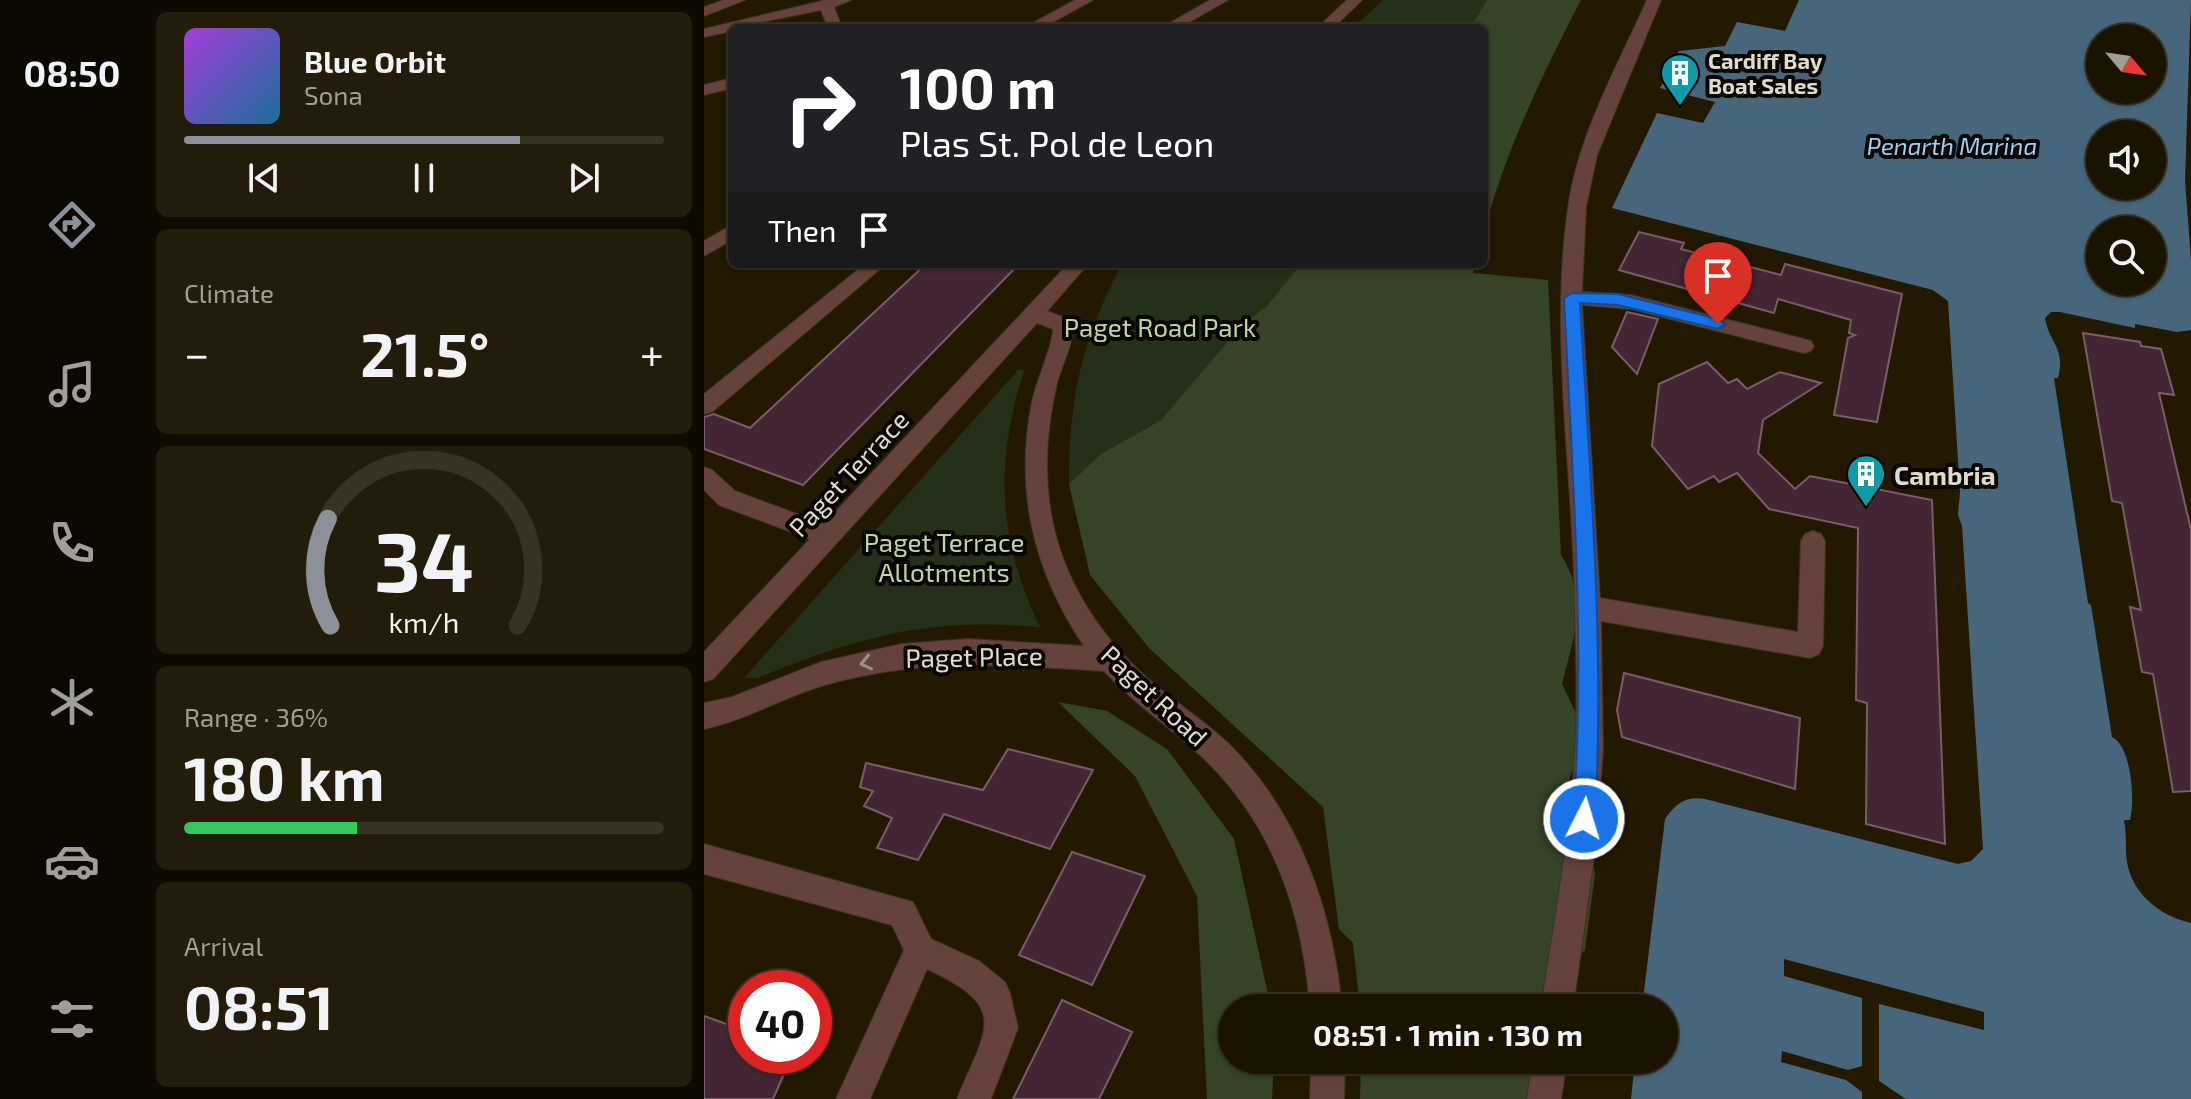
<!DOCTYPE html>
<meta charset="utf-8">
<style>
:root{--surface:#1a1300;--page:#231c0a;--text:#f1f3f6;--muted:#9f9e99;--line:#383222;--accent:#8c9099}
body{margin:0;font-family:"Exo 2",sans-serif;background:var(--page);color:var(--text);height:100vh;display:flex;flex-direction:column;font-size:30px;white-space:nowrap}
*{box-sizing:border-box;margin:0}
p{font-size:26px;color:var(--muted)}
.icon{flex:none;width:44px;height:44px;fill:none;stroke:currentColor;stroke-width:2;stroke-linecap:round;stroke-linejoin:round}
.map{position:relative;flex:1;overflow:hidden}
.sheet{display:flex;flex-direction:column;gap:12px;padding:12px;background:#0e0a00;width:560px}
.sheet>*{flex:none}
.hud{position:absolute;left:24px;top:24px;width:760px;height:244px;border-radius:12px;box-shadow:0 2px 6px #0004,0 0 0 2px var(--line);background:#202124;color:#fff;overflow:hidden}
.needle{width:52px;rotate:119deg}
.fabs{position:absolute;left:1382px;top:24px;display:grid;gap:16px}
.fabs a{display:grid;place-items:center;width:80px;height:80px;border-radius:50%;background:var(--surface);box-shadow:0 2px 6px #0004,0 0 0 2px var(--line);font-size:40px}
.speed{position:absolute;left:24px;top:970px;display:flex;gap:16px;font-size:40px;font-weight:700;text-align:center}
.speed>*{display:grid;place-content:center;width:104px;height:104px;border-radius:50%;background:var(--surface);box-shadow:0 2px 6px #0004,0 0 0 2px var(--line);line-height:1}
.speed .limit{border:12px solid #d22;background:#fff;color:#111}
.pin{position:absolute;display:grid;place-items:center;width:68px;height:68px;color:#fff;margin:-82px -34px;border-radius:50% 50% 50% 0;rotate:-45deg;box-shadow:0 0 8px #0007}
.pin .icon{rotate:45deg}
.me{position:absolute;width:88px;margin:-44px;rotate:5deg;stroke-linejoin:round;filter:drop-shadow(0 0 6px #0008)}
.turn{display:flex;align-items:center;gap:28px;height:168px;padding:0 40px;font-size:36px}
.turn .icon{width:104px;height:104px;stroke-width:2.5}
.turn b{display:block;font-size:56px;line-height:68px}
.then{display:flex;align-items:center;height:76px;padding:0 40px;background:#0003;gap:16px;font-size:30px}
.big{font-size:60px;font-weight:700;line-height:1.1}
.sheet .card{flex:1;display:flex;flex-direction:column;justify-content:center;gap:12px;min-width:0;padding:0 28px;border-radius:12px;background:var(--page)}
.sheet .dial{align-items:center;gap:0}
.dial svg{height:208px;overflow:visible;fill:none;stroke:var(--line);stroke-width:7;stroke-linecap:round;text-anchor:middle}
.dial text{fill:var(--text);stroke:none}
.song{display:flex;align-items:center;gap:24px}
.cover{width:96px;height:96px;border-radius:12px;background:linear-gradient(135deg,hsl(280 70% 55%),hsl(200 70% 35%))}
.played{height:8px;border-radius:4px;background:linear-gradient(90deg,var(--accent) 70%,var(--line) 70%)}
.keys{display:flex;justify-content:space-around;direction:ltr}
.heat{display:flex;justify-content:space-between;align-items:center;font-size:44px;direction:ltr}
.charge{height:12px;border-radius:6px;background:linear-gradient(90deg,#34c759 36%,var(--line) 0)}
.trip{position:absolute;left:514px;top:994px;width:460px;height:80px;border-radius:40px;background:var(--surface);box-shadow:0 2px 6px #0004,0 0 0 2px var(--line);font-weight:700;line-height:80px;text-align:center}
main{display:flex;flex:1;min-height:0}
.dock{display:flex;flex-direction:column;width:144px;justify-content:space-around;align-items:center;background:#0a0800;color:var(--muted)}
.dock .icon{width:56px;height:56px}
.dock .current{color:var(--accent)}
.dock b{font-size:36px;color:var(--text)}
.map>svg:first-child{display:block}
</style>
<main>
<nav class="dock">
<b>08:50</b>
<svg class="icon current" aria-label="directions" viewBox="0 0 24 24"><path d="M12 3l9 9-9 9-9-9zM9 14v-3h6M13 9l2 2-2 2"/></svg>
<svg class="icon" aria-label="music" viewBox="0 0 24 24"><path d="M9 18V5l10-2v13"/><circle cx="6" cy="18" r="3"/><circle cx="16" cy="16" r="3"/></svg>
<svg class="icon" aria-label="phone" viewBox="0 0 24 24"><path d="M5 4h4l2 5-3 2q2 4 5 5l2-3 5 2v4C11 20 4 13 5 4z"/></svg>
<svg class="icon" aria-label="climate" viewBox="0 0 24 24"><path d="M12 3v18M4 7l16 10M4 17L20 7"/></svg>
<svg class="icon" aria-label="car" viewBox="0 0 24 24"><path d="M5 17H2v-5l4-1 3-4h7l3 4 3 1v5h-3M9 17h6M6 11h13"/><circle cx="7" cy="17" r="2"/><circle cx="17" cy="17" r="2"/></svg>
<svg class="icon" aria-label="filters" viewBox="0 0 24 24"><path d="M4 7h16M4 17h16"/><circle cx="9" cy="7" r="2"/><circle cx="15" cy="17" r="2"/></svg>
</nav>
<section class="sheet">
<div class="card">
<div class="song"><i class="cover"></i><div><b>Blue Orbit</b><p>Sona</p></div></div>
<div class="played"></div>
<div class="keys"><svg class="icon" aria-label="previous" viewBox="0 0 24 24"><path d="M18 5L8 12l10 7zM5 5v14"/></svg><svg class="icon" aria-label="pause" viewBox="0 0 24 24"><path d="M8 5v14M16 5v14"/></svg><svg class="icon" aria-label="next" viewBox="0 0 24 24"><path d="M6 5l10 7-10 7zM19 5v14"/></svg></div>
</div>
<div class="card"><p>Climate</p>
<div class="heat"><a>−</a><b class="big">21.5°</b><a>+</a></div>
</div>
<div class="card dial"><svg viewBox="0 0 100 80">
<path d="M14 69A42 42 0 1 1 86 69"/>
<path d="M14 69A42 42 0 0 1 13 28" stroke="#8c9099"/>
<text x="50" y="56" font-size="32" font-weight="700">34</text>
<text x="50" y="72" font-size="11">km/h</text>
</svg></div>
<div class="card"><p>Range · 36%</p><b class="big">180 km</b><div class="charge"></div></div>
<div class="card"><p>Arrival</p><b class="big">08:51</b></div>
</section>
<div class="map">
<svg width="1487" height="1099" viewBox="0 0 1487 1099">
<rect width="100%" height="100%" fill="#231900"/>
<!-- green -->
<path fill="#253019" d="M679,0h104l-17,28h-117z
M418,264h179l-35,43 -23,18 -82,95 -60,34 -32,30c0,-87 12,-142 53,-220z
M314,370h6c-29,95 -27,167 16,257 -110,-10 -182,9 -282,51h-14z"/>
<!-- forest -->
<path fill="#354427" d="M783,0h94c-39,75 -75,150 -97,231v-203h-14z
M597,264h174l-2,9 75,7 13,275c29,45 12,83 1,129l19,40 -1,26 -18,49 5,21 10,9 15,28 3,17 -10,76 -14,15 -1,43h-210l-7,-65 -14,-14 -16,-122 -174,-159 -59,-73 -21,-91 32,-30 60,-34 82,-96 23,-17z
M354,702l49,9 60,38 67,90 37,169h-39v52h42l-2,39h-65l-10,-203 -62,-120z
M657,1060h172l7,39h-180z"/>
<!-- water -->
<path fill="#47667c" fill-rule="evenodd" d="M1095,0h392l-6,180 6,81v69l-14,2 -42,-8v4l-75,-16h-9l-6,6c4,25 21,30 13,60h-4l34,225 3,2 21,132c20,10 23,64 18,83h-6c2,11 2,20 2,32 1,38 31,63 65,71v176h-560l4,-39h29v-52h-22l23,-189c11,-16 21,-23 40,-20l253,65 13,-3 12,-12 -21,-323 -4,-11 2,-23 -12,-191 -15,-11 -321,-82 45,-95 46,10 12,-21 -55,-14 19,-37 46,-5 12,-24 48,9zM1396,38h52v52h-52zM1396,134h52v52h-52zM1396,230h52v52h-52z"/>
<!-- pier -->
<path fill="#231900" d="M1080,959l200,53v18l-105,-26v77l27,18h-44v-7l-16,-12 -65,-18 1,-11 66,19 14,-4v-68l-78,-22z"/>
<!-- building -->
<path fill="#442533" stroke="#7b5c69" stroke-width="2" d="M935,232l45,11 -3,6 100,26 4,-11 117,30 -25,128 -43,-7 14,-77 7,-3 -6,-2 2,-13 -73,-21 -4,14 -155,-43z
M222,264h93l-216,221 -99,-36v-32l10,-3 36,14z
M923,312l31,7 -21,55 -25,-27z
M1379,333l57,9 1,4 20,3 13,46 -15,-2 32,137v261l-18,1 -20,-118 -11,-2 -12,-65 11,3 -19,-107 -10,-2z
M1003,362l21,21 9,-4 10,10 33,-17 41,11 -58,37 -5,33 37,36 15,-13 122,24 13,344 -79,-20 1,-121 -11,-3 2,-172 -89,-19 -32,-36 -18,9 -5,-6 -26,13 -36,-43 7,-62z
M920,673l176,45 -5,71 -173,-52 -5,-27z
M304,749l85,21 -43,79 -106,-35 -26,46 -41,-12 15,-30 -28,-12 9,-15 -13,-4 6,-24 117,27z
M368,852l73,24 -53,109 -73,-30z
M358,1000l70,32 -33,67h-86z
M0,1016l42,15v25h46l-19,43h-69z"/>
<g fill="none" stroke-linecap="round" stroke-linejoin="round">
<defs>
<path id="minor" d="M20,0h21l-41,16v-9z
M122,0h25l-17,7 8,21h-14l-7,-18 -89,18v3l-28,6v-8z
M371,0h18l-51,28h-18z
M506,0h18l-49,28h-18z
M643,0h15l-29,28h-16z
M943,0h14l-64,155 -11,52 -4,85 49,3 173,44 7,2 3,5 -3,5 -7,2 -173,-44 -49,-4 18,293 198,34 3,-91 4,-7 8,-3 8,3 4,7 -2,105 -4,8 -9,4 -209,-37 2,129 -7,93 -23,165h-32c13,-85 29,-171 34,-257 3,-46 1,-93 0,-139 -1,-134 -26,-271 -7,-404 10,-73 49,-141 79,-208z
M28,78v10l-28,7v-10z
M28,225v15l-28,16v-15z
M161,264h21l-174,148 -8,2v-20z
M364,264h20l-41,47 23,9 3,5c0,21 -11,39 -16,58 -11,47 -14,98 -3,145 14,61 52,116 100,156 25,21 52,38 76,61 70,70 103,167 112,263h-32c-7,-95 -38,-186 -109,-252 -32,-30 -68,-53 -97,-85 -101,-6 -180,-14 -279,14 -42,12 -78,35 -121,44v-26l28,-6 89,-35 80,-18 67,-5 116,7c-50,-74 -70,-155 -52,-244 5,-24 17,-46 21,-70v-3l-16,-6 -324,356 -9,3v-30l106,-113 -91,-34 -15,-15v-23l8,3 23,21 89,33z
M0,844l209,58 18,37 48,22 26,21 5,11 8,35 -27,71h-34c29,-71 54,-91 -30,-130l-57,130h-34l68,-149 -12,-25 -188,-51z
M607,1060h34l-1,39h-34z
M829,1060h34l-6,39h-34z"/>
</defs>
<!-- minor casing -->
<use href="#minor" stroke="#3e341c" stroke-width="2"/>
<!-- minor -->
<use href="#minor" fill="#65423e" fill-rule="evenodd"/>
</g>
<!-- one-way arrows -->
<defs><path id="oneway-chevron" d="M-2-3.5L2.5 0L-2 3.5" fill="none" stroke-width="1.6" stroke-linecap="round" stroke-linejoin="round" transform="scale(2)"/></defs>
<use stroke="#a38e84" href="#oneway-chevron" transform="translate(162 663) rotate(167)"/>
<!-- route -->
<path fill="#1a73e8" stroke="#114b97" stroke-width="2" d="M868,293l46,1 100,25 7,5 -7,5 -100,-24 -38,-2c10,172 25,344 15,516l-3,8 -8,3 -8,-3 -3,-8c13,-173 -1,-348 -9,-521z"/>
<!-- icons -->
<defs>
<symbol id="building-pin" viewBox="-11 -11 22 30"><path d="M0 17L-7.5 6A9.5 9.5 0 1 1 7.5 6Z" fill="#0f9aa8" stroke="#090500"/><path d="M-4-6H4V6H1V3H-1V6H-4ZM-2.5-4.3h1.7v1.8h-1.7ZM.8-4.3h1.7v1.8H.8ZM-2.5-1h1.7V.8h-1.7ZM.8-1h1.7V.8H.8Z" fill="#fff"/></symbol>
</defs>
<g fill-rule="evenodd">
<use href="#building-pin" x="954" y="51" width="44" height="60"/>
<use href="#building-pin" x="1140" y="452" width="44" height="60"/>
</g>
<g text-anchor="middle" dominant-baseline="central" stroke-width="8" stroke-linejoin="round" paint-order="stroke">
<!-- far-poi labels -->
<g font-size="22" font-weight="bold" fill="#e1dbcb" stroke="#090500" text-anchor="start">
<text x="1004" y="60">Cardiff Bay<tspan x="1004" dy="25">Boat Sales</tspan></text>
</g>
<!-- far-water labels -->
<g font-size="24" font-style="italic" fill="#99d1f9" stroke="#090500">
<text x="1248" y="145">Penarth Marina</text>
</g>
<!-- park labels -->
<g font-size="26" fill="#bbd79f" stroke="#090500">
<text x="456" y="326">Paget Road Park</text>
<text x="240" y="541">Paget Terrace<tspan x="240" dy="30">Allotments</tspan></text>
</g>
<!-- street labels -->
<g font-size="26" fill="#e1dbcb" stroke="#090500">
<text transform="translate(144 473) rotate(-47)">Paget Terrace</text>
<text transform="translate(270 656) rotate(-1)">Paget Place</text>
<text transform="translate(451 695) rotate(43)">Paget Road</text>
</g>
<!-- poi labels -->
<g font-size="26" font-weight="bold" fill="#e1dbcb" stroke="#090500" text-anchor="start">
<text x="1190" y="474">Cambria</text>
</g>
</g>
</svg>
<div class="fabs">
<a><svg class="needle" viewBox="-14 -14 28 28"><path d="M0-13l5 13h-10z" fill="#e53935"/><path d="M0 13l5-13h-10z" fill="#9f9e99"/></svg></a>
<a><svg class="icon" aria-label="sound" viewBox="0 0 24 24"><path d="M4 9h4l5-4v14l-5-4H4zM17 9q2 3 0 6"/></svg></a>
<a><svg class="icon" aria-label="search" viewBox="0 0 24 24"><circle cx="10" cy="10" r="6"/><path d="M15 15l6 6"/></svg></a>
</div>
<div class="speed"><div class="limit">40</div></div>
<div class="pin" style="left:1014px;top:324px;background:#d93025"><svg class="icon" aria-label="arrive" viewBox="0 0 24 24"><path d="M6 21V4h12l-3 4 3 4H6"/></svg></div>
<svg class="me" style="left:880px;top:819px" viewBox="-20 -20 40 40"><circle r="17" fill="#1a73e8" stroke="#fff" stroke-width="3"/><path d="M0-11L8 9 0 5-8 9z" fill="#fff"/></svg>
<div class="trip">08:51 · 1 min · 130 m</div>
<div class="hud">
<div class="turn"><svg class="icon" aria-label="right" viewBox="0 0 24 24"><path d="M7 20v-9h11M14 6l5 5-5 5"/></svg><div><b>100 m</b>Plas St. Pol de Leon</div></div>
<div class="then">Then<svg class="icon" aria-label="arrive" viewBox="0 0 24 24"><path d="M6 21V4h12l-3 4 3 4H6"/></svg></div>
</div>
</div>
</main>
